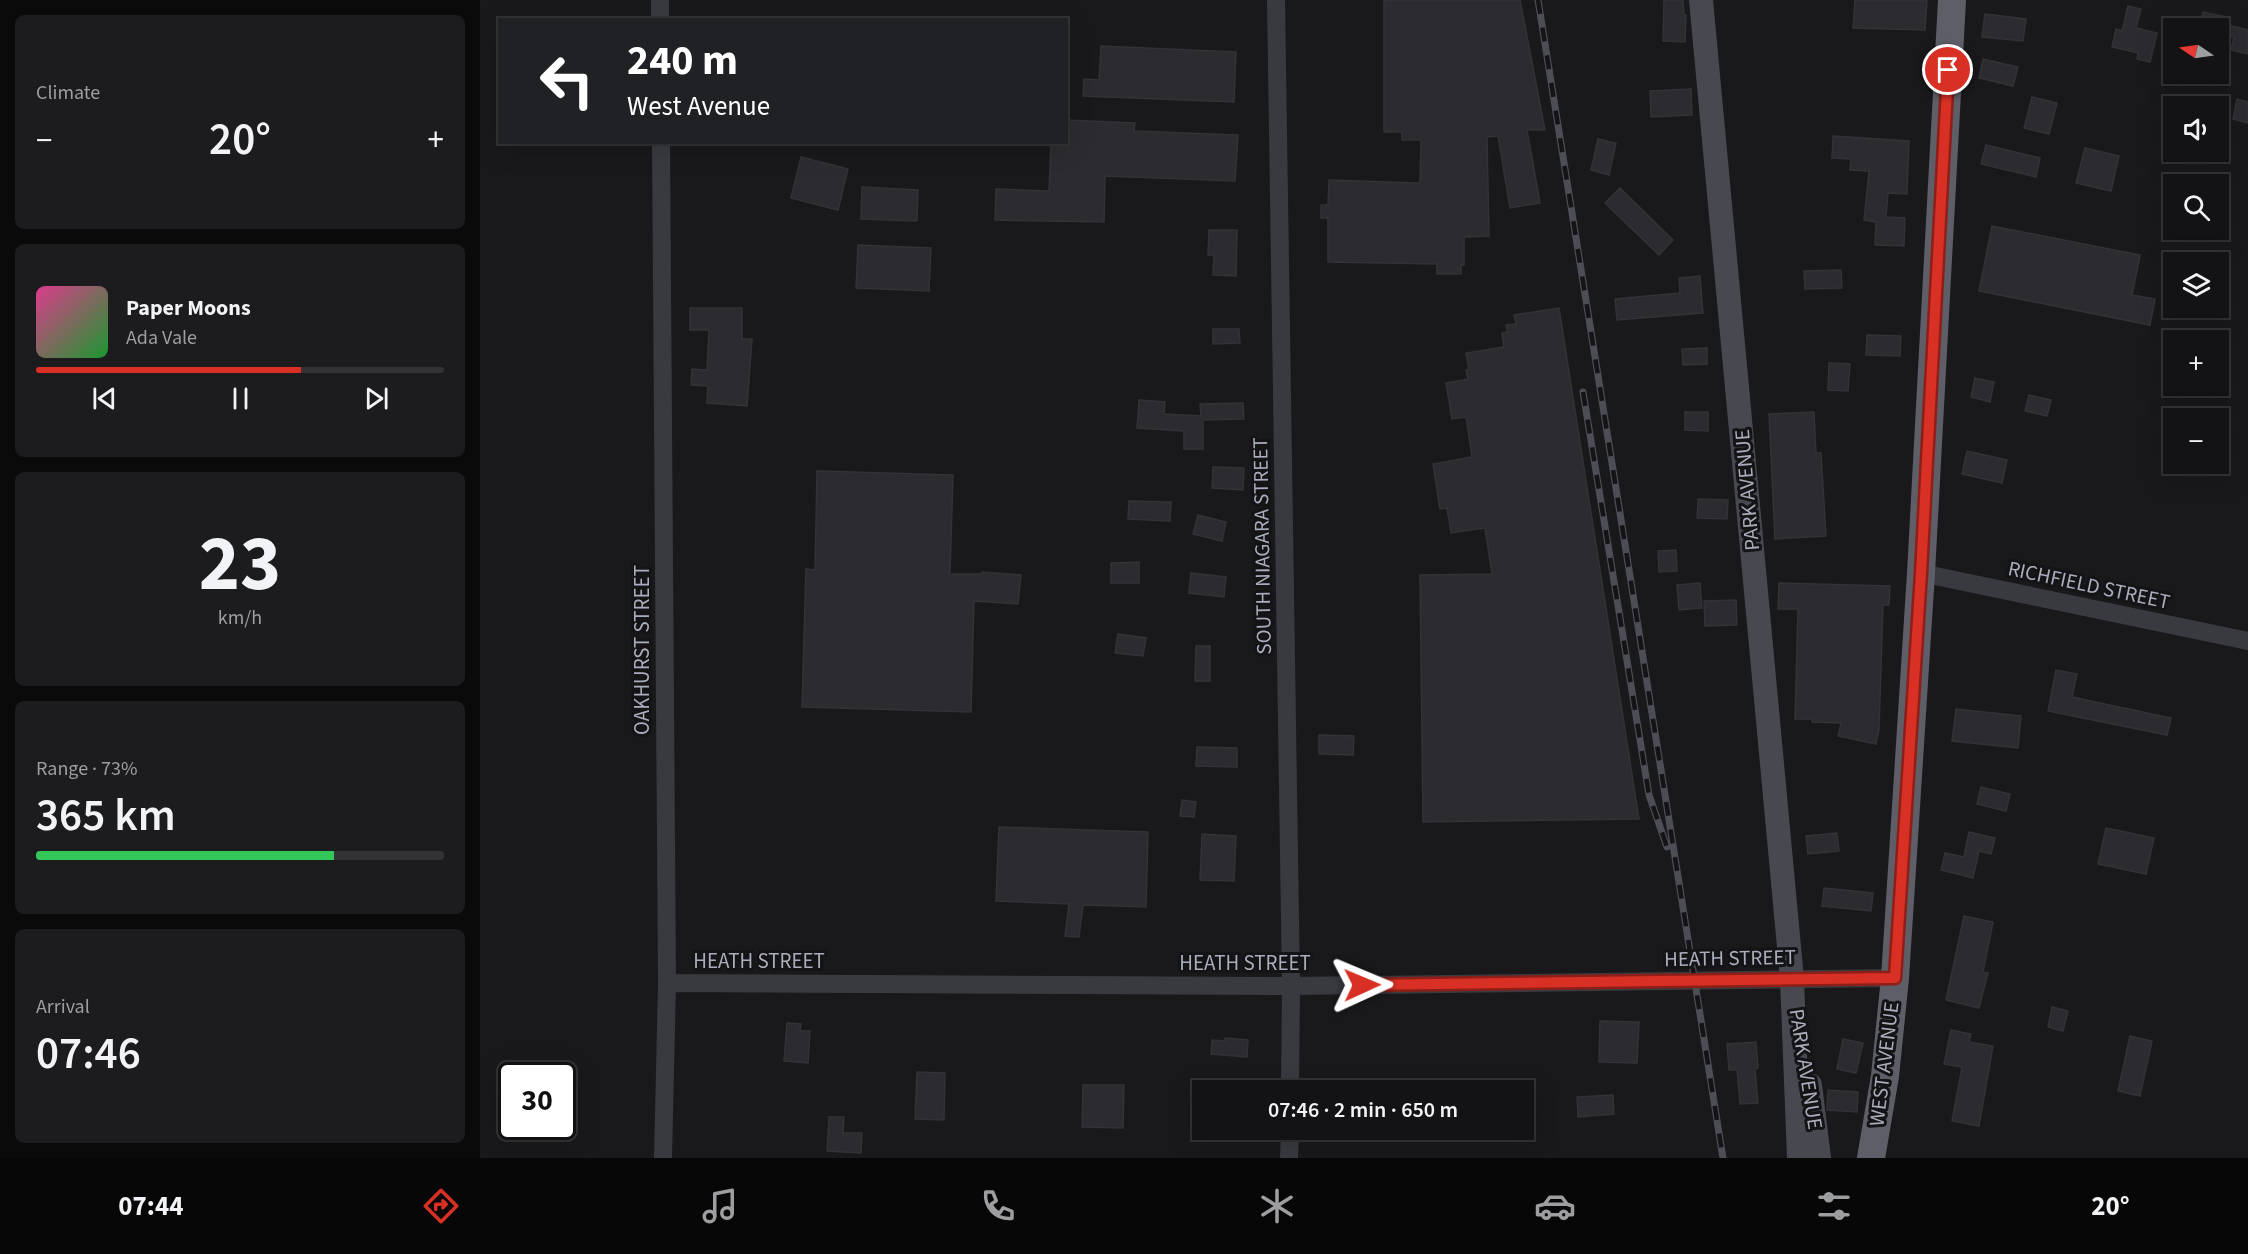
<!DOCTYPE html>
<meta charset="utf-8">
<style>
:root{--surface:#131214;--page:#1c1b1d;--text:#f1f3f6;--muted:#9d9ea0;--line:#323234;--accent:#d93025}
body{margin:0;font-family:"Source Sans 3",sans-serif;background:var(--page);color:var(--text);height:100vh;display:flex;flex-direction:column;font-size:22px;white-space:nowrap}
*{box-sizing:border-box;margin:0}
p{font-size:20px;color:var(--muted)}
.icon{flex:none;width:33px;height:33px;fill:none;stroke:currentColor;stroke-width:2;stroke-linecap:round;stroke-linejoin:round}
.map{position:relative;flex:1;overflow:hidden}
.details{display:flex;flex-direction:column;gap:15px;padding:15px;background:#0a0a0b;width:480px}
.details>*{flex:none}
.guide{position:absolute;left:18px;top:18px;width:570px;height:126px;border-radius:0px;box-shadow:0 6px 24px #0002,0 0 0 2px var(--line);background:#202124;color:#fff;overflow:hidden}
.needle{width:39px;rotate:283deg}
.buttons{position:absolute;left:1683px;top:18px;display:grid;gap:12px}
.buttons a{display:grid;place-items:center;width:66px;height:66px;border-radius:0px;background:var(--surface);box-shadow:0 6px 24px #0002,0 0 0 2px var(--line);font-size:30px}
.speed{position:absolute;left:18px;top:1062px;display:flex;gap:12px;font-size:30px;font-weight:700;text-align:center}
.speed>*{display:grid;place-content:center;width:78px;height:78px;border-radius:50%;background:var(--surface);box-shadow:0 6px 24px #0002,0 0 0 2px var(--line);line-height:1}
.speed .limit{border:3px solid #111;border-radius:9px;background:#fff;color:#111}
.pin{position:absolute;display:grid;place-items:center;width:51px;height:51px;color:#fff;margin:-26px;border:3px solid #fff;border-radius:50%;box-shadow:0 2px 6px #0007}
.me{position:absolute;width:66px;margin:-33px;rotate:89deg;stroke-linejoin:round;filter:drop-shadow(0 0 4px #0008)}
.turn{display:flex;align-items:center;gap:21px;height:126px;padding:0 30px;font-size:27px}
.turn .icon{width:78px;height:78px;stroke-width:2.5}
.turn b{display:block;font-size:42px;line-height:51px}
.big{font-size:45px;font-weight:600;line-height:1.1}
.details .tile{flex:1;display:flex;flex-direction:column;justify-content:center;gap:9px;min-width:0;padding:0 21px;border-radius:9px;background:var(--page)}
.details .dial{align-items:center;gap:0}
.dial b{font-size:78px;line-height:1}
.song{display:flex;align-items:center;gap:18px}
.cover{width:72px;height:72px;border-radius:9px;background:linear-gradient(135deg,hsl(330 70% 55%),hsl(130 70% 35%))}
.played{height:6px;border-radius:3px;background:linear-gradient(90deg,var(--accent) 65%,var(--line) 65%)}
.keys{display:flex;justify-content:space-around;direction:ltr}
.heat{display:flex;justify-content:space-between;align-items:center;font-size:33px;direction:ltr}
.charge{height:9px;border-radius:4px;background:linear-gradient(90deg,#34c759 73%,var(--line) 0)}
.trip{position:absolute;left:712px;top:1080px;width:342px;height:60px;border-radius:0px;background:var(--surface);box-shadow:0 6px 24px #0002,0 0 0 2px var(--line);font-weight:600;line-height:60px;text-align:center}
.dock{display:flex;height:96px;justify-content:space-around;align-items:center;background:#080708;color:var(--muted)}
.dock .icon{width:42px;height:42px}
.dock .current{color:var(--accent)}
.dock b{font-size:27px;color:var(--text)}
main{display:flex;flex:1;min-height:0}
.map>svg:first-child{display:block}
</style>
<main>
<section class="details">
<div class="tile"><p>Climate</p>
<div class="heat"><a>−</a><b class="big">20°</b><a>+</a></div>
</div>
<div class="tile">
<div class="song"><i class="cover"></i><div><b>Paper Moons</b><p>Ada Vale</p></div></div>
<div class="played"></div>
<div class="keys"><svg class="icon" aria-label="previous" viewBox="0 0 24 24"><path d="M18 5L8 12l10 7zM5 5v14"/></svg><svg class="icon" aria-label="pause" viewBox="0 0 24 24"><path d="M8 5v14M16 5v14"/></svg><svg class="icon" aria-label="next" viewBox="0 0 24 24"><path d="M6 5l10 7-10 7zM19 5v14"/></svg></div>
</div>
<div class="tile dial"><b>23</b><p>km/h</p></div>
<div class="tile"><p>Range · 73%</p><b class="big">365 km</b><div class="charge"></div></div>
<div class="tile"><p>Arrival</p><b class="big">07:46</b></div>
</section>
<div class="map">
<svg width="1768" height="1158" viewBox="0 0 1768 1158">
<rect width="100%" height="100%" fill="#19181b"/>
<!-- building -->
<path fill="#2c2b2f" stroke="#333237" stroke-width="1.5" d="M904,0h136l25,130h-18l13,73 -30,5 -12,-72 -11,1 2,99 -25,1v28h-3v9h-24v-10l-109,-2v-44h-7v-13h7l1,-25 91,3 1,-43h-19v-8h-18z
M1184,0h19l1,15h2l-1,27 -22,-1z
M1375,0h72l-2,30 -72,-2z
M1648,6l13,3 -5,19 21,5 -7,29 -13,-3 1,-6 -26,-6 4,-18 6,2z
M1723,12l23,5 -2,7 24,6v24l-17,-4 3,-12 -16,-3v-7h-19z
M1505,14l41,5 -3,22 -41,-4z
M621,46l135,6 -2,50 -151,-6 1,-17 15,1z
M1503,59l35,8 -5,19 -34,-8z
M1211,89l1,26 -41,2 -1,-26z
M1552,97l25,6 -8,31 -25,-6z
M1757,99l11,3v21l-15,-4z
M586,120l69,3 -1,8 104,4 -3,46 -130,-5 -1,46 -109,-2 1,-31 53,2 2,-49h15z
M1353,136l76,5 -2,53 -19,-1 -2,24 19,1 -1,28 -29,-1 1,-23 -12,-2 5,-49 -19,-1 1,-11 -19,-1z
M1118,139l18,4 -7,32 -18,-5z
M1506,145l54,13 -4,19 -55,-13z
M1605,148l34,8 -8,35 -35,-8z
M321,157l47,12 -10,41 -47,-12z
M382,187l56,3 -1,31 -56,-2z
M1140,188l53,52 -14,15 -54,-52z
M1512,226l148,29 -8,40 23,4 -5,26 -171,-34z
M729,230h28l-1,46 -23,-1 1,-20h-6z
M378,245l73,3 -2,43 -73,-3z
M1361,270l1,18 -37,1 -1,-18z
M1220,276l3,37 -86,7 -2,-21 65,-6 -1,-15z
M210,308h52v31h10l-5,67 -40,-3 1,-17 -17,-1 1,-16 15,1 2,-40h-19z
M1079,308l80,511 -216,3 -3,-247 72,-1 -7,-46 -34,5 -4,-25 -7,1 -7,-45 39,-7 -6,-40 -14,2 -6,-36 22,-4 -2,-9 3,-1 -3,-16 38,-6 -2,-14 6,-1 -2,-7 10,-1 -2,-9z
M733,329h26l1,14 -27,1z
M1387,335l34,1 -1,20 -34,-1z
M1227,348v16l-24,1 -1,-16z
M1349,363l21,1 -2,27 -20,-1z
M1495,378l19,4 -4,20 -19,-5z
M1549,395l22,5 -4,16 -22,-5z
M659,400l26,2 -1,12 37,2 -1,-12 43,-1 1,16 -41,1v29h-19v-18l-47,-3z
M1205,412h23v19l-23,-1z
M1334,412l2,41h5l5,83 -51,3 -6,-125z
M1487,451l40,9 -5,23 -40,-9z
M733,467l31,1 -1,22 -31,-2z
M337,471l136,4 -3,99h32v-2l39,3 -3,29 -44,-3 -3,111 -169,-5 4,-138 9,1z
M1218,499l30,1 -1,19 -30,-1z
M649,501l42,1 -1,19 -42,-2z
M718,515l28,7 -4,19 -29,-7z
M1196,550l1,21 -18,1 -1,-21z
M659,562v21h-28v-20z
M711,573l35,4 -2,20 -35,-4z
M1220,583l2,25 -23,2 -2,-25z
M1299,583l111,3 -1,19h-6l-4,125 -3,14 -38,-8 3,-13 -29,-1v-3h-17l3,-110h-20z
M1256,600l1,25 -32,1 -1,-25z
M638,634l28,4 -3,18 -28,-3z
M716,646h14v35h-15z
M1576,670l21,4 -5,23 99,21 -4,17 -119,-24z
M1476,709l65,7 -3,32 -66,-7z
M839,735l35,1 -1,19 -34,-1z
M717,747l40,1v19l-41,-1z
M1501,787l29,7 -4,17 -29,-7z
M702,800l14,2 -2,15 -14,-1z
M519,827l149,5 -2,75 -63,-2 -4,32 -14,-1 4,-32 -73,-3z
M1626,828l48,10 -8,36 -48,-10z
M1489,832l26,6 -4,16 -12,-3 -6,27 -32,-8 4,-17 19,4z
M1357,833l2,18 -31,3 -2,-18z
M722,834l34,2 -2,45 -34,-1z
M1344,888l49,5 -2,18 -49,-5z
M1484,916l29,6 -10,50 5,1 -9,35 -33,-8z
M1572,1007l16,4 -5,20 -15,-4z
M1120,1021l39,1 -2,41 -38,-1z
M307,1023l14,1 -1,7h10l-2,32 -24,-2z
M1471,1030l20,4 -2,8 24,4 -14,80 -27,-5 10,-54 -18,-3z
M1650,1036l22,5 -12,55 -22,-5z
M745,1038l23,2 -1,17 -36,-3 1,-14 13,1z
M1363,1039l20,4 -7,30 -19,-4z
M1276,1042l2,26 -3,1 3,34 -18,1 -3,-34h-8l-2,-26z
M437,1072l28,1 -1,47 -29,-1z
M603,1085h41l-1,43 -41,-1z
M1348,1090l30,2 -1,20 -30,-2z
M1133,1095l1,19 -36,3 -1,-20z
M349,1117h15l-1,16h19l-1,20 -34,-2z"/>
<g fill="none" stroke-linecap="round" stroke-linejoin="round">
<!-- minor -->
<path stroke="#393a40" stroke-width="18" d="M180,0v20
M796,0l15,986 -1,104
M181,142l6,841 -4,175
M1441,573l327,68
M187,983l624,3 604,-8
M809,1158l1,-28"/>
<!-- secondary -->
<path stroke="#474850" stroke-width="24" d="M1221,0l91,979 7,179
M1330,1085l9,73"/>
<!-- trunk -->
<path stroke="#5d5e68" stroke-width="28" d="M1391,1158l14,-82 10,-98 26,-405 31,-573"/>
<defs>
<path id="rail" d="M1058,0l185,1158
M1103,392l66,403 18,52"/>
</defs>
<!-- rail casing -->
<use href="#rail" stroke="#4c4d55" stroke-width="7"/>
<!-- rail -->
<use href="#rail" stroke="#141316" stroke-width="4.5" stroke-dasharray="14" stroke-linecap="butt"/>
</g>
<g fill="none" stroke-linecap="round" stroke-linejoin="round">
<defs>
<path id="route" d="M882,985l533,-7 26,-405 27,-503"/>
</defs>
<!-- route casing -->
<use href="#route" stroke="#8d1f18" stroke-width="15"/>
<!-- route -->
<use href="#route" stroke="#d93025" stroke-width="10"/>
</g>
<g text-anchor="middle" dominant-baseline="central" stroke-width="6" stroke-linejoin="round" paint-order="stroke">
<!-- street labels -->
<g font-size="21" fill="#aaaebb" stroke="#141316">
<text transform="translate(1267 490) rotate(-95)">PARK AVENUE</text>
<text transform="translate(782 546) rotate(-91)">SOUTH NIAGARA STREET</text>
<text transform="translate(1609 585) rotate(12)">RICHFIELD STREET</text>
<text transform="translate(162 650) rotate(-90)">OAKHURST STREET</text>
<text transform="translate(1250 958) rotate(-1)">HEATH STREET</text>
<text x="279" y="961">HEATH STREET</text>
<text x="765" y="963">HEATH STREET</text>
<text transform="translate(1404 1064) rotate(-83)">WEST AVENUE</text>
<text transform="translate(1326 1069) rotate(81)">PARK AVENUE</text>
</g>
</g>
</svg>
<div class="buttons">
<a><svg class="needle" viewBox="-14 -14 28 28"><path d="M0-13l5 13h-10z" fill="#e53935"/><path d="M0 13l5-13h-10z" fill="#9d9ea0"/></svg></a>
<a><svg class="icon" aria-label="sound" viewBox="0 0 24 24"><path d="M4 9h4l5-4v14l-5-4H4zM17 9q2 3 0 6"/></svg></a>
<a><svg class="icon" aria-label="search" viewBox="0 0 24 24"><circle cx="10" cy="10" r="6"/><path d="M15 15l6 6"/></svg></a>
<a><svg class="icon" aria-label="layers" viewBox="0 0 24 24"><path d="M12 4l9 5-9 5-9-5zM3 14l9 5 9-5"/></svg></a>
<a>+</a>
<a>−</a>
</div>
<div class="speed"><div class="limit">30</div></div>
<div class="pin" style="left:1468px;top:70px;background:#d93025"><svg class="icon" aria-label="arrive" viewBox="0 0 24 24"><path d="M6 21V4h12l-3 4 3 4H6"/></svg></div>
<svg class="me" style="left:882px;top:985px" viewBox="-20 -20 40 40"><path d="M0-17L14 15 0 8-14 15z" fill="#d93025" stroke="#fff" stroke-width="4"/></svg>
<div class="trip">07:46 · 2 min · 650 m</div>
<div class="guide">
<div class="turn"><svg class="icon" aria-label="left" viewBox="0 0 24 24"><path d="M17 20v-9H6M10 6l-5 5 5 5"/></svg><div><b>240 m</b>West Avenue</div></div>
</div>
</div>
</main>
<nav class="dock">
<b>07:44</b>
<svg class="icon current" aria-label="directions" viewBox="0 0 24 24"><path d="M12 3l9 9-9 9-9-9zM9 14v-3h6M13 9l2 2-2 2"/></svg>
<svg class="icon" aria-label="music" viewBox="0 0 24 24"><path d="M9 18V5l10-2v13"/><circle cx="6" cy="18" r="3"/><circle cx="16" cy="16" r="3"/></svg>
<svg class="icon" aria-label="phone" viewBox="0 0 24 24"><path d="M5 4h4l2 5-3 2q2 4 5 5l2-3 5 2v4C11 20 4 13 5 4z"/></svg>
<svg class="icon" aria-label="climate" viewBox="0 0 24 24"><path d="M12 3v18M4 7l16 10M4 17L20 7"/></svg>
<svg class="icon" aria-label="car" viewBox="0 0 24 24"><path d="M5 17H2v-5l4-1 3-4h7l3 4 3 1v5h-3M9 17h6M6 11h13"/><circle cx="7" cy="17" r="2"/><circle cx="17" cy="17" r="2"/></svg>
<svg class="icon" aria-label="filters" viewBox="0 0 24 24"><path d="M4 7h16M4 17h16"/><circle cx="9" cy="7" r="2"/><circle cx="15" cy="17" r="2"/></svg>
<b>20°</b>
</nav>
